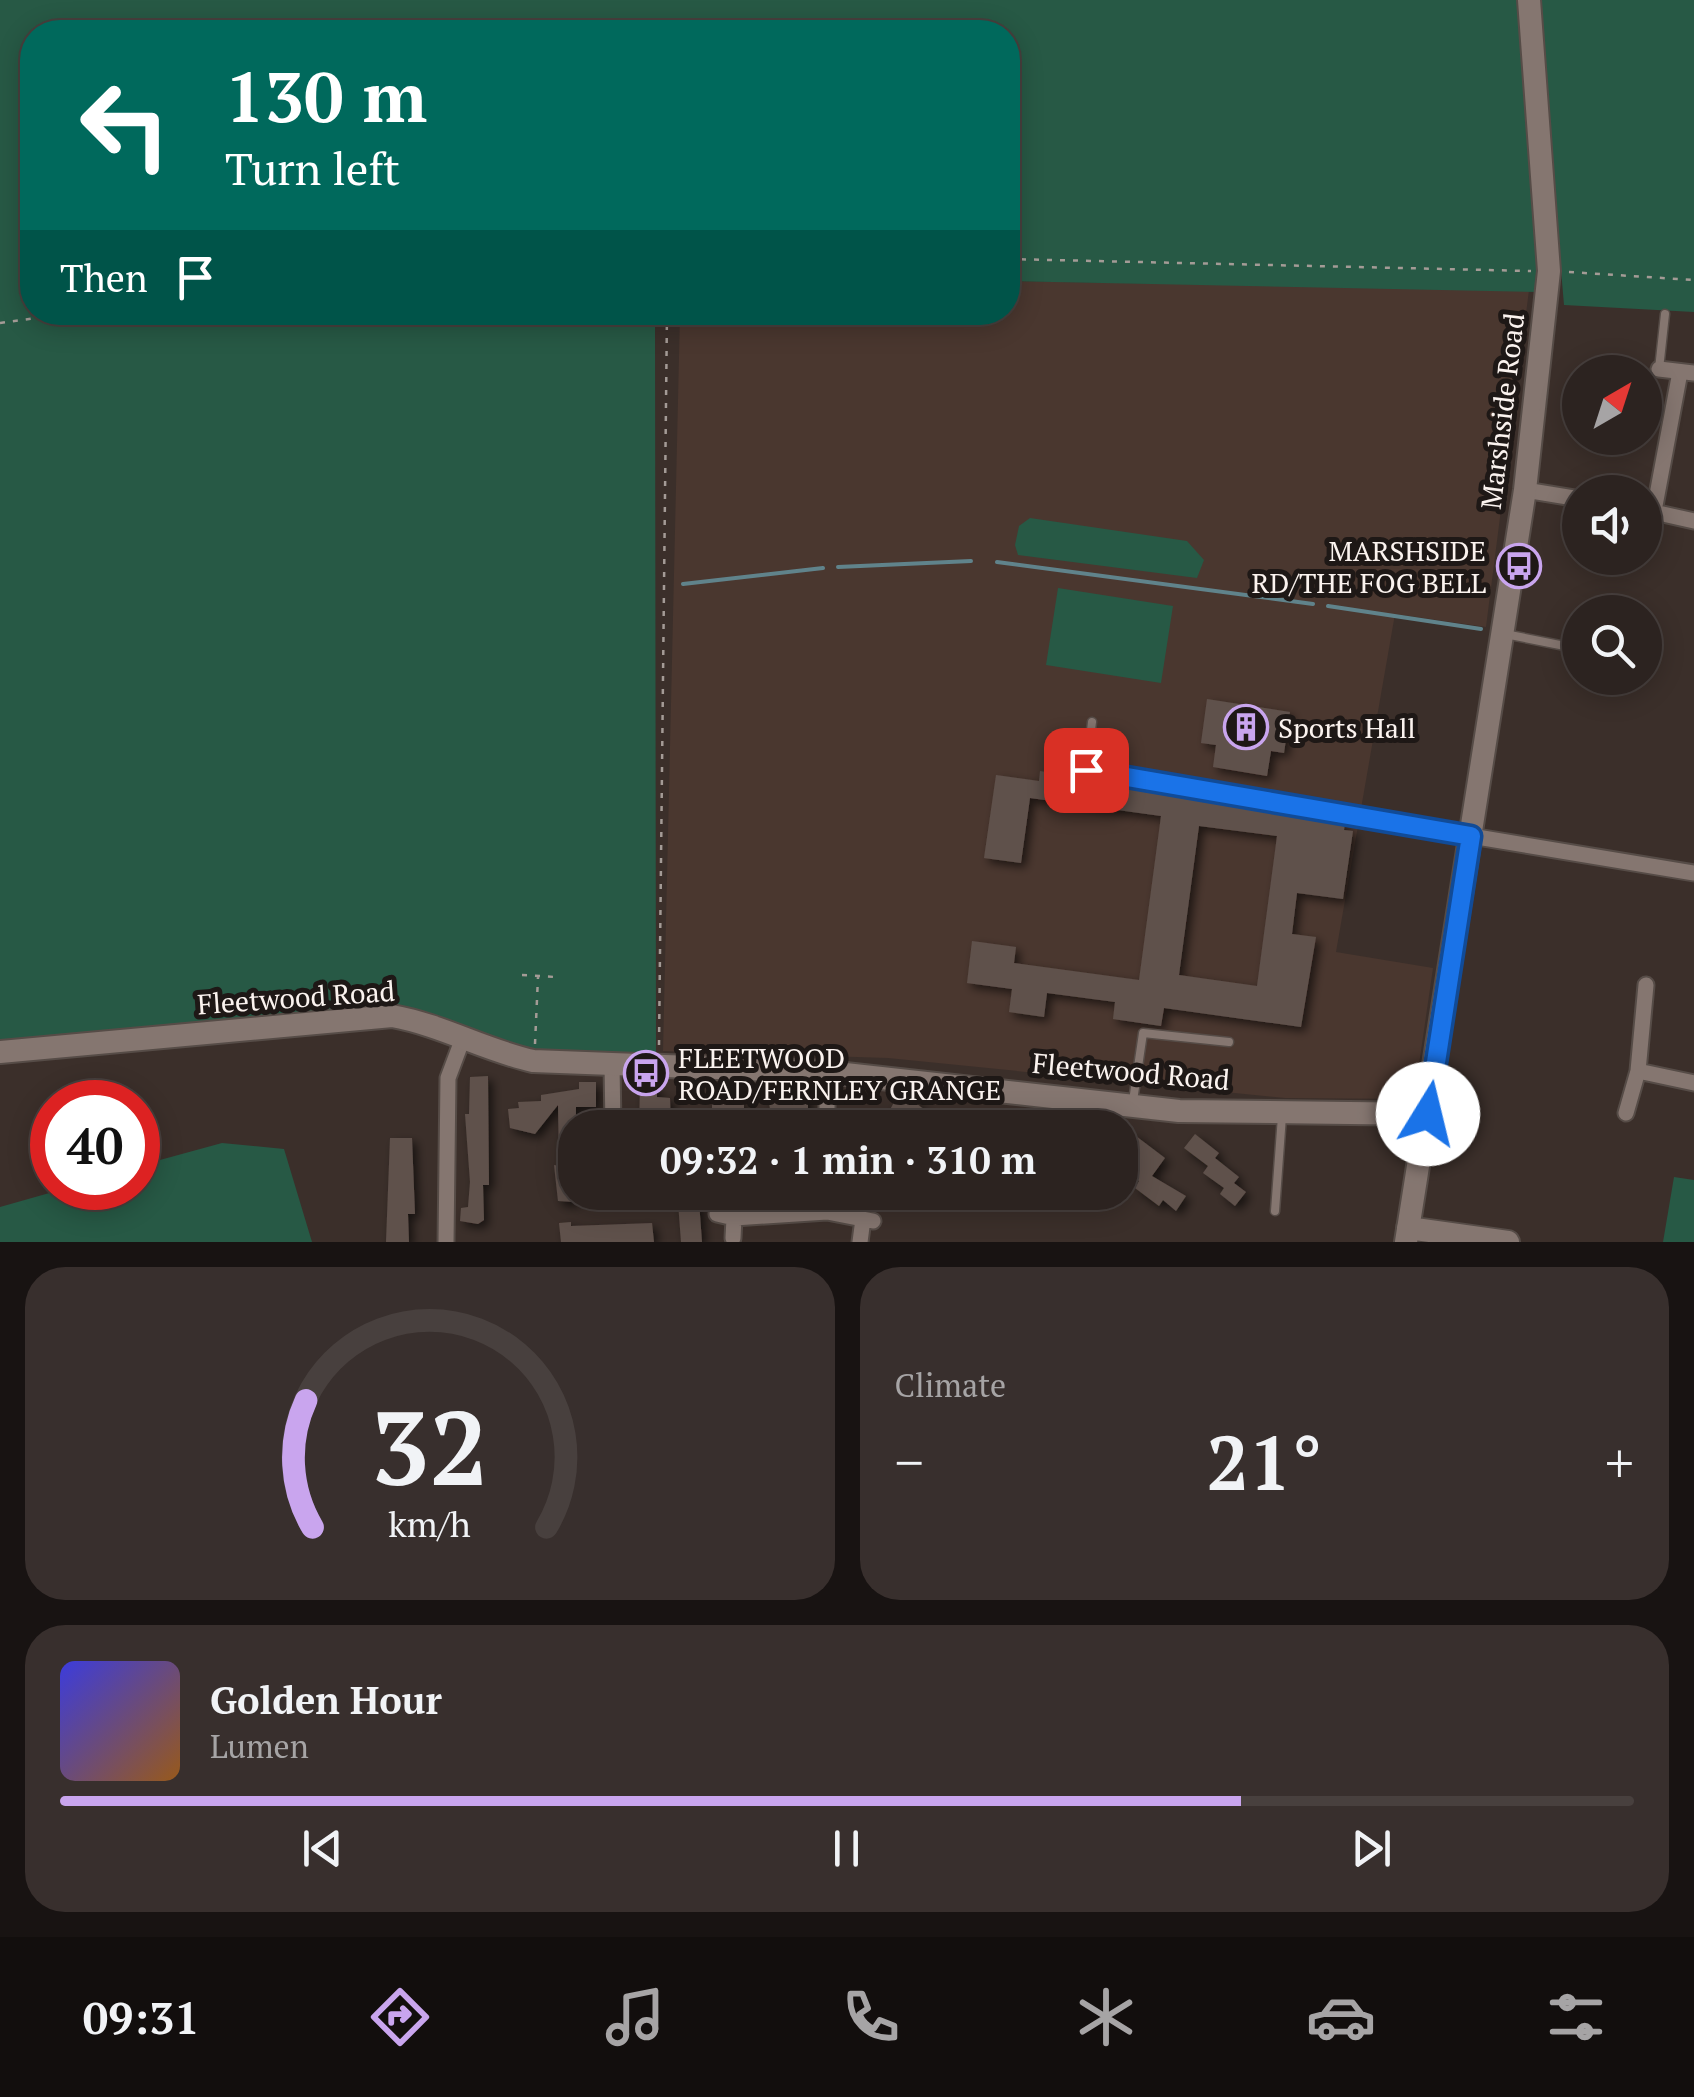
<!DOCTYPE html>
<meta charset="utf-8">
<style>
:root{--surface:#2c2320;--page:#382f2d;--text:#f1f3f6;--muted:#a6a4a5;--line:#48403e;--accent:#c9a5ee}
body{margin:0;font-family:"PT Serif",serif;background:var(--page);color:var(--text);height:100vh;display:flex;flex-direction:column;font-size:38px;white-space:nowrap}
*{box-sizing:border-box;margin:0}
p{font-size:32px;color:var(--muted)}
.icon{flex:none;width:55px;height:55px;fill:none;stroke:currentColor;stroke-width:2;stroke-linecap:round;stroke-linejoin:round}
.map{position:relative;height:1242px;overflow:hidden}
.details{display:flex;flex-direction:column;gap:25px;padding:25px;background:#181312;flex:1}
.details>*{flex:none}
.top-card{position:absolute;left:20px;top:20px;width:1000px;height:305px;border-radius:40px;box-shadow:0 5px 25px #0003,0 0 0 2px var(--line);background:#00695c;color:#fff;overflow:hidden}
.needle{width:65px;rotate:39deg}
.controls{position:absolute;left:1562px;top:355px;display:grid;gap:20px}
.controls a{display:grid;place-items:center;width:100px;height:100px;border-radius:50%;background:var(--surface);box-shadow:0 5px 25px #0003,0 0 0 2px var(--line);font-size:50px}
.speed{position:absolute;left:30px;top:1080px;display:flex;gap:20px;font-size:50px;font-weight:700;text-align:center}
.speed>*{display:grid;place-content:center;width:130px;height:130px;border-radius:50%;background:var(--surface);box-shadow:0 5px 25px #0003,0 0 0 2px var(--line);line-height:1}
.speed .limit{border:15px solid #d22;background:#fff;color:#111}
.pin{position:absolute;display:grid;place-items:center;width:85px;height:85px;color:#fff;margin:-42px;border-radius:20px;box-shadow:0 5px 15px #0006}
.me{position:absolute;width:110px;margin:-55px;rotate:9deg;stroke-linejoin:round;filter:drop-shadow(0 0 8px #0008)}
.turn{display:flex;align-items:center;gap:35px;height:210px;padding:0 40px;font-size:45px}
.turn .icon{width:130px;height:130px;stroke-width:2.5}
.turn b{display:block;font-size:70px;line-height:85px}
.then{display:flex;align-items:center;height:95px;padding:0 40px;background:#0003;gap:20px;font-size:38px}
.big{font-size:75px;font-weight:800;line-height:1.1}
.details .widget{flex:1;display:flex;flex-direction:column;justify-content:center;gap:15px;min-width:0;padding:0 35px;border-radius:40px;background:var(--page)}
.details .dial{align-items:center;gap:0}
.dial svg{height:260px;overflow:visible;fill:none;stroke:var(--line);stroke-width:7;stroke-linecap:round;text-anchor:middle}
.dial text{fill:var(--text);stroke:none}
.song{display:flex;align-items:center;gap:30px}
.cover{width:120px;height:120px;border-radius:15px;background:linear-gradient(135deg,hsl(240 70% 55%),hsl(30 70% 35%))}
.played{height:10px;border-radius:5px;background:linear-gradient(90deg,var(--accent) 75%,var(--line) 75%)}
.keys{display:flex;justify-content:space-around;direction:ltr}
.heat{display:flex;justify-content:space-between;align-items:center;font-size:55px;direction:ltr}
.details .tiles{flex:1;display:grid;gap:25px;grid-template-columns:1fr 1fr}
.widget:last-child{grid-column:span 2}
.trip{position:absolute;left:558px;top:1110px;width:580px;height:100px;border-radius:40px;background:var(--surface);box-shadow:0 5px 25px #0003,0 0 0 2px var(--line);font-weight:800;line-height:100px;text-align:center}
.tabs{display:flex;height:160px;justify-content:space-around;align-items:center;background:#120e0d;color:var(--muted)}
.tabs .icon{width:70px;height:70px}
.tabs .on{color:var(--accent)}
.tabs b{font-size:45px;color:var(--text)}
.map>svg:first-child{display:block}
</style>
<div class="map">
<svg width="1694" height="1242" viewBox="0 0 1694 1242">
<defs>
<filter id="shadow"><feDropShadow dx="4.5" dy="4.5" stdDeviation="5" flood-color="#0009"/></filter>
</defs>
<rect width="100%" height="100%" fill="#3b2f2a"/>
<!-- built -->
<path fill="#4a372f" d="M1008,281l521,9 -43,337 -91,-13 -59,338 97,16 -19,131 -129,-1 -397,-40 -225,-7 17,-738 328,-1z"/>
<!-- green -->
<path fill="#275945" d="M0,0h1522l18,292 -532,-11v-249h-976v280l623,1 1,747 -120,-7 -104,-36 -432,28z
M1538,0h156v312l-130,-7z
M1030,518l157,23 17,19 -7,18 -179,-23 -3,-10 4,-19z
M1058,588l115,18 -12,77 -115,-18z
M222,1143l62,6 28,93h-312v-35l67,-19h71v-22z
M1674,1177l20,3v62h-31z"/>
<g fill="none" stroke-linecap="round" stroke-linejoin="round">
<!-- stream -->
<path stroke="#60838b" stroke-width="4" d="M997,562l316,42
M838,567l133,-6
M683,584l140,-16
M1328,606l153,23"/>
</g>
<!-- building -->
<path fill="#5f514b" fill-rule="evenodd" filter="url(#shadow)" d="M1207,699l83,13 -6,41 -13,-2 -4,25 -54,-9 3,-22 -15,-2z
M1040,771l305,52 -1,7 9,1 -10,68 -46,-6 -5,41 24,3 -15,90 -137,-19 -3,18 -48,-7 2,-17 -68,-9 -3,24 -35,-5 3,-23 -45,-6 5,-42 44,6 -2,16 125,17 22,-164 -131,-18 -9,65 -37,-5 12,-83 43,6zM1199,826l78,10 -20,150 -78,-11z
M488,1076l1,109h-6l1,35 -6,4 -18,-3 1,-13 7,-1 2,-25 -5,-68h4l1,-37z
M579,1082h17v25h-20l-1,95 -17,-1 -4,-36 5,1 -1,-61 -23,29 -25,-6 -2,-19 11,-1 -1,-6 23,-1v-6l38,-6z
M640,1086h17v11l13,1 1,30h-32z
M767,1089l41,3v26l-37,-2z
M898,1095l9,1 28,22 -7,10h-48z
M712,1098l32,3v27h-32z
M1132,1133l33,25 -13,18 34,20 -10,15 -13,-11 -4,6 -24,-18 4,-7 -19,-13 3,-24z
M1195,1134l24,19 -4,5 24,19 -5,6 12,9 -11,14 -15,-12 4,-6 -21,-15 5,-7 -24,-18z
M390,1138h22l3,76h-7l1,28h-23z
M699,1201l3,41h-21l-3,-40z
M571,1222v4l81,-3 2,19h-93l-2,-19z"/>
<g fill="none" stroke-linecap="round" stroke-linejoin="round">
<defs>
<path id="lane" d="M1659,369l6,-55
M1505,634l75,15
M1092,722l-6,49 381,65
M1133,1101l10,-68 86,9
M1275,1211l7,-95"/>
<path id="street" d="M1659,369l35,4
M1525,490l55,9
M1645,510l49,11
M1654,511l26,-139
M1471,836l223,37
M612,1064l1,64
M1638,1071l56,12
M1626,1113l12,-42 8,-86
M827,1128v-56
M613,1192v8
M717,1214l17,4 93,-6 46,9
M733,1238l1,-20
M446,1242l2,-164 15,-40
M860,1242l3,-23"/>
<path id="secondary" d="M0,1052l392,-36c50,9 92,34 141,45l294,11 352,39 249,3
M1408,1228l100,14
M1406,1242l119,-752 24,-219 -20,-271"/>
</defs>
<!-- lane casing -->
<use href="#lane" stroke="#564c47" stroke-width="11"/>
<!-- street casing -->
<use href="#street" stroke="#564c47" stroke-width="19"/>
<!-- secondary casing -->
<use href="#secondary" stroke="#564c47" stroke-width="26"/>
<!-- path -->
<path stroke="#a49b96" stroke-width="2.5" stroke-dasharray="5 8" stroke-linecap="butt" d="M1008,259l523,12
M1569,272l125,8
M0,323l80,-11
M522,975l33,2
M535,1044l3,-67
M659,1045l8,-733"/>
<!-- lane -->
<use href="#lane" stroke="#857670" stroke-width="8"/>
<!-- street -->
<use href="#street" stroke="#857670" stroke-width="15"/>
<!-- secondary -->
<use href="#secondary" stroke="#857670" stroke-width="22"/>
</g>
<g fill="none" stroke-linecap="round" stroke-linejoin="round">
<defs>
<path id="route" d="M1086,770l385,66 -43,278"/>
</defs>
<!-- route casing -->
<use href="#route" stroke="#114b97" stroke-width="25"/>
<!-- route -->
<use href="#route" stroke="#1a73e8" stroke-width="18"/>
</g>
<!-- icons -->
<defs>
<symbol id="bus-ring" viewBox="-11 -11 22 22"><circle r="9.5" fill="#1e1816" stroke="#c9a5ee" stroke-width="1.5"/><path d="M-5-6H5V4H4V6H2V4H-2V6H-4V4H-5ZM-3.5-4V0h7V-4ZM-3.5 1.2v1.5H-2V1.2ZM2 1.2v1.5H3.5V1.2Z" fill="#c9a5ee"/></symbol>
<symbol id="building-ring" viewBox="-11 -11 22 22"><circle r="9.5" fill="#1e1816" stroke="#c9a5ee" stroke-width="1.5"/><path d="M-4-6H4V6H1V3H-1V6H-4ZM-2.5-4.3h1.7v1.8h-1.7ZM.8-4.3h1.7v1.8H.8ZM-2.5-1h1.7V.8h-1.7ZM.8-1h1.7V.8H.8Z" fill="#c9a5ee"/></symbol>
</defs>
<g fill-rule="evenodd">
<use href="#bus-ring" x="1494" y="541" width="50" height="50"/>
<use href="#building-ring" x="1221" y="702" width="50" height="50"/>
<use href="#bus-ring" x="621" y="1048" width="50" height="50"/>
</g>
<g text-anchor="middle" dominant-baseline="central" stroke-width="10" stroke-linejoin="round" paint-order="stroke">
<!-- street labels -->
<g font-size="28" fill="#fbf3ef" stroke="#1e1816">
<text transform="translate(1502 411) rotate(-83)">Marshside Road</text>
<text transform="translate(296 997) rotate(-4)">Fleetwood Road</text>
<text transform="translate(1131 1071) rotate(5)">Fleetwood Road</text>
</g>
<!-- poi labels -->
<g font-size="28" fill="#fbf3ef" stroke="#1e1816" text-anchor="start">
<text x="1486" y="550" text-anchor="end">MARSHSIDE<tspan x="1486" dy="32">RD/THE FOG BELL</tspan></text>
<text x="1278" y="727">Sports Hall</text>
<text x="678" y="1057">FLEETWOOD<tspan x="678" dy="32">ROAD/FERNLEY GRANGE</tspan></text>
</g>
</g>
</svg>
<div class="controls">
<a><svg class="needle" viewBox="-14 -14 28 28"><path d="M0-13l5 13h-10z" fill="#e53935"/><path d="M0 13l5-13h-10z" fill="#a6a4a5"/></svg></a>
<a><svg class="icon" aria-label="sound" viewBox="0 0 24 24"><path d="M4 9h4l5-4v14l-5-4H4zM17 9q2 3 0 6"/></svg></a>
<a><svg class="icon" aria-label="search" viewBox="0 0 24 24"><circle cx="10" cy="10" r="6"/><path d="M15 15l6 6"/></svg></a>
</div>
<div class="speed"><div class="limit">40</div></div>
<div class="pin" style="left:1086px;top:770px;background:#d93025"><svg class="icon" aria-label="arrive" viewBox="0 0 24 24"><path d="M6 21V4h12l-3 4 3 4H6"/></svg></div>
<svg class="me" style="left:1428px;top:1114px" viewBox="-20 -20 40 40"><circle r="19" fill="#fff"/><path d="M0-13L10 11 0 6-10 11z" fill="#1a73e8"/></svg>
<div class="trip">09:32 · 1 min · 310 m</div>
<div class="top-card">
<div class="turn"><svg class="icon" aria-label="left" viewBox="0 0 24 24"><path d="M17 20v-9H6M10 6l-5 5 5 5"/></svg><div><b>130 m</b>Turn left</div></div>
<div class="then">Then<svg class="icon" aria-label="arrive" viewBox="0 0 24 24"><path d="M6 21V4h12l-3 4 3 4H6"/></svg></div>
</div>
</div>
<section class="details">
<div class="tiles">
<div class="widget dial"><svg viewBox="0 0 100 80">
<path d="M14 69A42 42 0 1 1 86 69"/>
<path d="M14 69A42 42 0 0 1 12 30" stroke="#c9a5ee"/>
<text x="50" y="56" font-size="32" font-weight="700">32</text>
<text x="50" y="72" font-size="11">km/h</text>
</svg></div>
<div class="widget"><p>Climate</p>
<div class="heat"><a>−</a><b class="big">21°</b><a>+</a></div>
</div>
<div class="widget">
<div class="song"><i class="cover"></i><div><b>Golden Hour</b><p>Lumen</p></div></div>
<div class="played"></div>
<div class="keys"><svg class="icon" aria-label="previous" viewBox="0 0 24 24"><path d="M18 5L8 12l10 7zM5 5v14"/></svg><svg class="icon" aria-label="pause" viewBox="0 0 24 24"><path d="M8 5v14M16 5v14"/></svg><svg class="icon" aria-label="next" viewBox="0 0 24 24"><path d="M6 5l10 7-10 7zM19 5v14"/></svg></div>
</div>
</div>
</section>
<nav class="tabs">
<b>09:31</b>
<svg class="icon on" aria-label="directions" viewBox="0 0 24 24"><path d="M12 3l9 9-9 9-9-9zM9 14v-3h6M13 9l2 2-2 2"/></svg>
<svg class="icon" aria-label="music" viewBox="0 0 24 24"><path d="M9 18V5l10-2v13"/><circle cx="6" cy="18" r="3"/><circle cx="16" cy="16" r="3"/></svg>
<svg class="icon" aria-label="phone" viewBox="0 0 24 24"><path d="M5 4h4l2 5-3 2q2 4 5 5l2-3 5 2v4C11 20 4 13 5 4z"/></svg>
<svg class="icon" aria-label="climate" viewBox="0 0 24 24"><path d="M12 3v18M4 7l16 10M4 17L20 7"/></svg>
<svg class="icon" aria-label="car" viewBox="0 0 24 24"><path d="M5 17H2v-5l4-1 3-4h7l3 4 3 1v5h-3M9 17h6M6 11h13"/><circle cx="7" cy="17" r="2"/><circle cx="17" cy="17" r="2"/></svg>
<svg class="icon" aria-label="filters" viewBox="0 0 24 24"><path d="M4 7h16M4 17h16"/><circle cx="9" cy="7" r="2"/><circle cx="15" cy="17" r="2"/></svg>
</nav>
